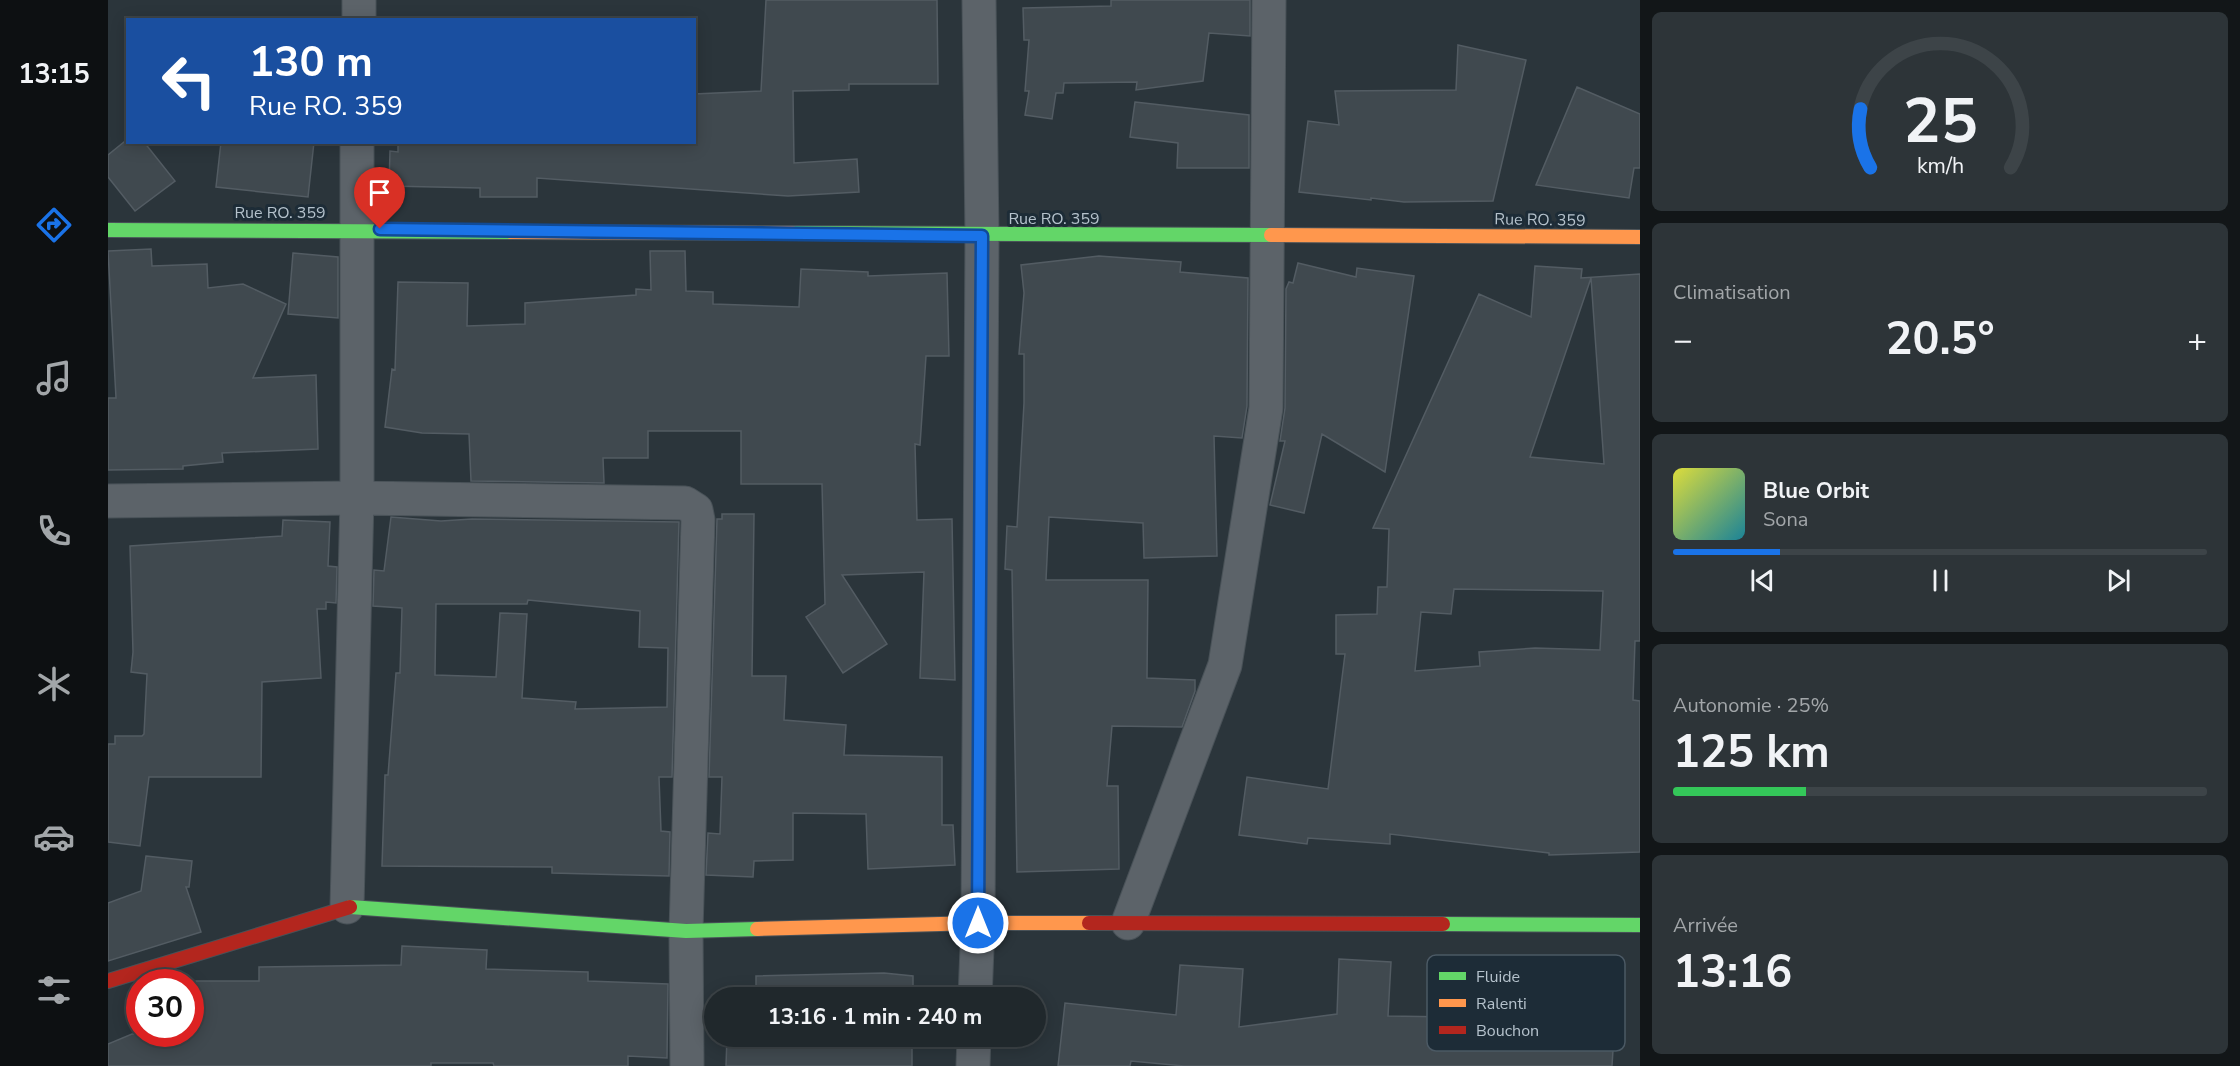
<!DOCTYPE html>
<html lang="fr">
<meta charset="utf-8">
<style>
:root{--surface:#20282c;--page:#2d3438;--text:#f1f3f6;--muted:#a2a6a9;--line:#3d4448;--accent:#1a73e8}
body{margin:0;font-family:"Nunito Sans",sans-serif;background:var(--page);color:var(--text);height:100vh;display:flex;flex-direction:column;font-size:22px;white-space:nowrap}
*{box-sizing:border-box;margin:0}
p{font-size:20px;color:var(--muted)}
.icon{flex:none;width:33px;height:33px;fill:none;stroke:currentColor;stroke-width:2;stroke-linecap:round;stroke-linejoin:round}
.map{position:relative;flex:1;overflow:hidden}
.panel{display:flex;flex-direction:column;gap:12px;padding:12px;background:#121618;width:600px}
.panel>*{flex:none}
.guide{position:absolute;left:18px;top:18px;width:570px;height:126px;border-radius:0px;box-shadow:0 3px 15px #0003,0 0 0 2px var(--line);background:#1a4fa0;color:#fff;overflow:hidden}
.speed{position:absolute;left:18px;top:969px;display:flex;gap:12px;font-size:30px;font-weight:700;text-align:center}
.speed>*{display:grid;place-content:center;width:78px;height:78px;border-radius:50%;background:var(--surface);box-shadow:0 3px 15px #0003,0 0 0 2px var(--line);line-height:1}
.speed .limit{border:9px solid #d22;background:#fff;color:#111}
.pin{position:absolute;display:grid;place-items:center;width:51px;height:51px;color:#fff;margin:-62px -26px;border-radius:50% 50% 50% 0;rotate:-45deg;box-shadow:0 0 6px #0007}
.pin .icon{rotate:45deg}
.me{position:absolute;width:66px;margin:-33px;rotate:0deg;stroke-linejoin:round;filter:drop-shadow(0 0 4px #0008)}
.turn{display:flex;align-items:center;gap:21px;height:126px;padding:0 24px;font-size:27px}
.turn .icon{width:78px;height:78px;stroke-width:2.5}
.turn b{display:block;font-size:42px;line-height:51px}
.big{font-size:45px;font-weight:700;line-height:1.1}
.panel .widget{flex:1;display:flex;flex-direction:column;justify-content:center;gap:9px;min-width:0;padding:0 21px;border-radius:9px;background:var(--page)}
.panel .dial{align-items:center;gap:0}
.dial svg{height:156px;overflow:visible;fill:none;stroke:var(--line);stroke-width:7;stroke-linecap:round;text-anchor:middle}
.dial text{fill:var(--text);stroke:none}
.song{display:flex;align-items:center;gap:18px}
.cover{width:72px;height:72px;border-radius:9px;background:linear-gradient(135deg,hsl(60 70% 55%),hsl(190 70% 35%))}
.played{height:6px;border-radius:3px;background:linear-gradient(90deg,var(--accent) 20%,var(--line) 20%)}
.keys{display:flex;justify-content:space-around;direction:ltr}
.heat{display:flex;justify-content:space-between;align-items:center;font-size:33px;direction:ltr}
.charge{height:9px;border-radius:4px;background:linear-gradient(90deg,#34c759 25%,var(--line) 0)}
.trip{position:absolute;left:596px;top:987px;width:342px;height:60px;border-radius:30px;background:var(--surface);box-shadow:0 3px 15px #0003,0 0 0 2px var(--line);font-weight:700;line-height:60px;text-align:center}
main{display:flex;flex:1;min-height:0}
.menu{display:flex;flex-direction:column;width:108px;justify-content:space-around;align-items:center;background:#0d1012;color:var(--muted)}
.menu .icon{width:42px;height:42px}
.menu .active{color:var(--accent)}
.menu b{font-size:27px;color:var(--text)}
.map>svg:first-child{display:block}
</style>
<main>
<nav class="menu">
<b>13:15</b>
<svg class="icon active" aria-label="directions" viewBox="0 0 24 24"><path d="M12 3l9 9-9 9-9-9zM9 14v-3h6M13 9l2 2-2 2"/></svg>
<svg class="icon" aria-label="music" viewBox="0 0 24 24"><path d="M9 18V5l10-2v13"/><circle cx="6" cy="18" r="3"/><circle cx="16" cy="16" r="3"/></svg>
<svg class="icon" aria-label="phone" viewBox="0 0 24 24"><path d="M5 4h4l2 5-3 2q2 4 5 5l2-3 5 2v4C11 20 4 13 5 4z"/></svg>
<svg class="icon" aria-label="climate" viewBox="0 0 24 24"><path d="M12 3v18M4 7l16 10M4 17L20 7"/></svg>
<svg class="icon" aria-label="car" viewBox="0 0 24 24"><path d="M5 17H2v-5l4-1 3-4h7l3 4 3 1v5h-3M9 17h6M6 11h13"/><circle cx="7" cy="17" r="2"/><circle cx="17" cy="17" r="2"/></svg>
<svg class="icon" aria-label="filters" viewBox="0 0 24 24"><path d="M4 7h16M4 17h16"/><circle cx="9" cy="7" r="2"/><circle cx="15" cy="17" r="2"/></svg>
</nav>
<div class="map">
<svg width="1532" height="1066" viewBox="0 0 1532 1066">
<rect width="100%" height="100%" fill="#2b353b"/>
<!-- building -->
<path fill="#40494f" stroke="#535c63" stroke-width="1.5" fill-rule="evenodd" d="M658,0h171l1,84h-89v6l-56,1 1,72 63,-4 2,33 -71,4 -251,-18v19h-57v-9l-91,-2 1,-35 8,1v-10h296v-48l67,-3z
M1003,0h139v36l-41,-3 -6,48 -67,9 1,-8 -73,1 -1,10h-7l-4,26 -27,-4 4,-24h-4l4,-51h-5l-1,-32 88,-2z
M1350,45l68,15 -33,141 -89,1 -33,-4v2l-72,-8 9,-71 31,4 -4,-34 121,-1z
M1469,87l63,27v54h-6l-5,30 -93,-13z
M1027,102l114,13v53h-72l1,-25 -48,-6z
M16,142h20l31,39 -40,30 -27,-34v-22z
M113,142h93l-6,55 -92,-10z
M43,249l1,17 55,-2 1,24 35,-4 43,20 -33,74 63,-3 2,74 -96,4 1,9 -40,4v3l-75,1v-72h8l-8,-147z
M542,251h35l1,40 27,1v12l86,3 2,-38 67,3v4l79,-3 2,83h-23l-6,89 -5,-1 2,76 35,-1 3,161 -35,-2 4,-106 -82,3 45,69 -44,29 -37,-56 19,-13 -3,-120h-81v-53h-93v27h-45l1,25 -133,-2 -2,-47 -47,-1 -37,-6 7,-58 3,1 3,-88 70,1 -1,43 58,-2v-21l111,-8v-6l15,1z
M185,253l45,4v61l-50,-4z
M991,256l82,6 -1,10 68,6 -1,128 -5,32 -28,-2 3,120 -73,2 -1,-35 -94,-6 -3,63h102l-1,98 48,2v11l-13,36 -70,-1 -5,60h11l1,83 -102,3 -5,-302 -7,-1 2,-43 10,1 7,-124v-49h-5l5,-61 -3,-28z
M1190,263l58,14 1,-9 57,8 -29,196 -63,-38 -18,79 -34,-8 15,-64h-5l5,-33 1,-119 3,-7 4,1z
M1427,266l47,3 -1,9 59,-4v367h-5l-2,59 7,1v151l-91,3v-2l-159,-19v10l-82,-6 -1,6 -68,-9 8,-58 81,12 17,-135h-9v-39l41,-1 1,-27h9l2,-58 -16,-1 106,-234 52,23zM1483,278l13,186 -74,-7zM1346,589l149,2 -3,59 -65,-2 -56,4 1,14 -65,5 6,-59 30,2z
M614,514h32l-2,162h34l-2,44 62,5 -2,30 98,2v68h11l2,40 -87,4 -2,-55 -73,-1v47l-39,1 -1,16 -47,-2 2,-42 12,1 2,-57h-13l8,-258h5z
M283,517l50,4 31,-2 207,3 -7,255h-13l2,54 9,1 -1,44 -117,-3v-6l-170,-1 3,-91h3l8,-102h4l2,-65 -29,-2 1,-36 10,1zM420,600l112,11 -1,36 29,1 -1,59 -92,2 1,-7 -54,-4 5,-84 -27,-1 -4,64 -61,-2 1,-71h91z
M175,520l47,2 -2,44 9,1 -1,36 -10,-1v7h-9l4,69 -59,4 -1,95h-112l-9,69 -32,-4v-98h7v-8h27l2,-2 3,-60 -16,-2 2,-20 -3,-106 152,-10z
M38,856l46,5 -3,26h-3l15,45 -93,29v-58l33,-12z
M294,946l85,4 -1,19 102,3v9l80,3 -1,74 -39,-2v10h-134l-1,-3h-62v3h-323v-22l24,-10h63l1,-53h63v-14l142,-2z
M1231,959l52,3 -3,54 130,2 2,-36 97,5 -5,79h-428l-53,-5 -1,5h-72l7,-63 111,12 4,-50 63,4 -4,58 98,-13z
M776,973l29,3v22h-157v-22z
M619,1036h185v30h-186z"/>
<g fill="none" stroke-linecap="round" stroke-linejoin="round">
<defs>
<path id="street" d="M251,20v-20
M0,501l249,-3 328,5 11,7 2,10 -12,411 1,135
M239,907l10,-409v-356
M1020,923l97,-258 41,-257 3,-408
M867,998l3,-75 4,-687 -3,-236
M865,1066l1,-30"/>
<path id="fast" d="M0,230l403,2
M684,233l479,2
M242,907l336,24 71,-2
M1335,924l197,1"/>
<path id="slow" d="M403,232l281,1
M1163,235l369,2
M649,929l221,-6h111"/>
<path id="jam" d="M981,923l354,1
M0,981l242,-74"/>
</defs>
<!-- street casing -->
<use href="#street" stroke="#495258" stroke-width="35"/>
<!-- fast casing -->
<use href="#fast" stroke="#495258" stroke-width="16"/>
<!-- slow casing -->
<use href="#slow" stroke="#495258" stroke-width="16"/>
<!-- jam casing -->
<use href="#jam" stroke="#495258" stroke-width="16"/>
<!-- street -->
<use href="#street" stroke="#5c6369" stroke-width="33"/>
<!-- fast -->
<use href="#fast" stroke="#63d668" stroke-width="14"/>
<!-- slow -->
<use href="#slow" stroke="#ff974d" stroke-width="14"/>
<!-- jam -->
<use href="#jam" stroke="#b3261e" stroke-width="14"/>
</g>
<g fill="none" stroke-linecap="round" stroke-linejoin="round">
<defs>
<path id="route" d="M272,229l602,7 -4,687"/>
</defs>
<!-- route casing -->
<use href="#route" stroke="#114b97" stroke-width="15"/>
<!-- route -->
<use href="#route" stroke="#1a73e8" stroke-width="10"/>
</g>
<g text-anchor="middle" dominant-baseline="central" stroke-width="6" stroke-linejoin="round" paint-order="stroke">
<!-- street labels -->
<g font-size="16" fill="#b5c2cc" stroke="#1d2c37">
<text x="172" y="213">Rue RO. 359</text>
<text x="946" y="219">Rue RO. 359</text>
<text transform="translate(1432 220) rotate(1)">Rue RO. 359</text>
</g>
</g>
<!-- legend -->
<rect x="1319" y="955" width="198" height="96" rx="9" fill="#1d2c37" stroke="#4b5964" stroke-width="1.5"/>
<rect x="1331" y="972" width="27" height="8" fill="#63d668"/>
<rect x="1331" y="999" width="27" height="8" fill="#ff974d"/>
<rect x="1331" y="1026" width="27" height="8" fill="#b3261e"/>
<g font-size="16" fill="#b5c2cc">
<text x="1368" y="982">Fluide</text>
<text x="1368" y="1009">Ralenti</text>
<text x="1368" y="1036">Bouchon</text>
</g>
</svg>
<div class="speed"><div class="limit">30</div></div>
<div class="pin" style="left:272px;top:229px;background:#d93025"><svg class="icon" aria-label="arrive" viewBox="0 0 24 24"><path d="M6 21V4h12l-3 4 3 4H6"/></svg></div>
<svg class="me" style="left:870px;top:923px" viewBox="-20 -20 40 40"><circle r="17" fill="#1a73e8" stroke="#fff" stroke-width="3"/><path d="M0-11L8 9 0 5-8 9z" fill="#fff"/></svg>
<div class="trip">13:16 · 1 min · 240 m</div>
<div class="guide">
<div class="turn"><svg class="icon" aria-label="left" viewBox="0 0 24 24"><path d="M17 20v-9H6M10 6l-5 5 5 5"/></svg><div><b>130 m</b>Rue RO. 359</div></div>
</div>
</div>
<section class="panel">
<div class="widget dial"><svg viewBox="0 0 100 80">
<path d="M14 69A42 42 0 1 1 86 69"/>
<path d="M14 69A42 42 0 0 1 9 39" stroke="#1a73e8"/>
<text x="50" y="56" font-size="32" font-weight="700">25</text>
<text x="50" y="72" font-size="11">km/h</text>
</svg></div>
<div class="widget"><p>Climatisation</p>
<div class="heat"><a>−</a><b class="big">20.5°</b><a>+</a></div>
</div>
<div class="widget">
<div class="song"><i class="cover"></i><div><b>Blue Orbit</b><p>Sona</p></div></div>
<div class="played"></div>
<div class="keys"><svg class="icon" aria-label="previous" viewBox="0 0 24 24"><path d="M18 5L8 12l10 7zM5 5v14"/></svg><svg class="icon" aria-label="pause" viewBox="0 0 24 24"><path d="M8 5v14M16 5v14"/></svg><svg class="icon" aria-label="next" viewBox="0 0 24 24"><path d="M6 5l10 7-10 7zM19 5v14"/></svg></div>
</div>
<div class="widget"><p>Autonomie · 25%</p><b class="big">125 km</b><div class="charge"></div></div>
<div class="widget"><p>Arrivée</p><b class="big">13:16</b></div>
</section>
</main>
